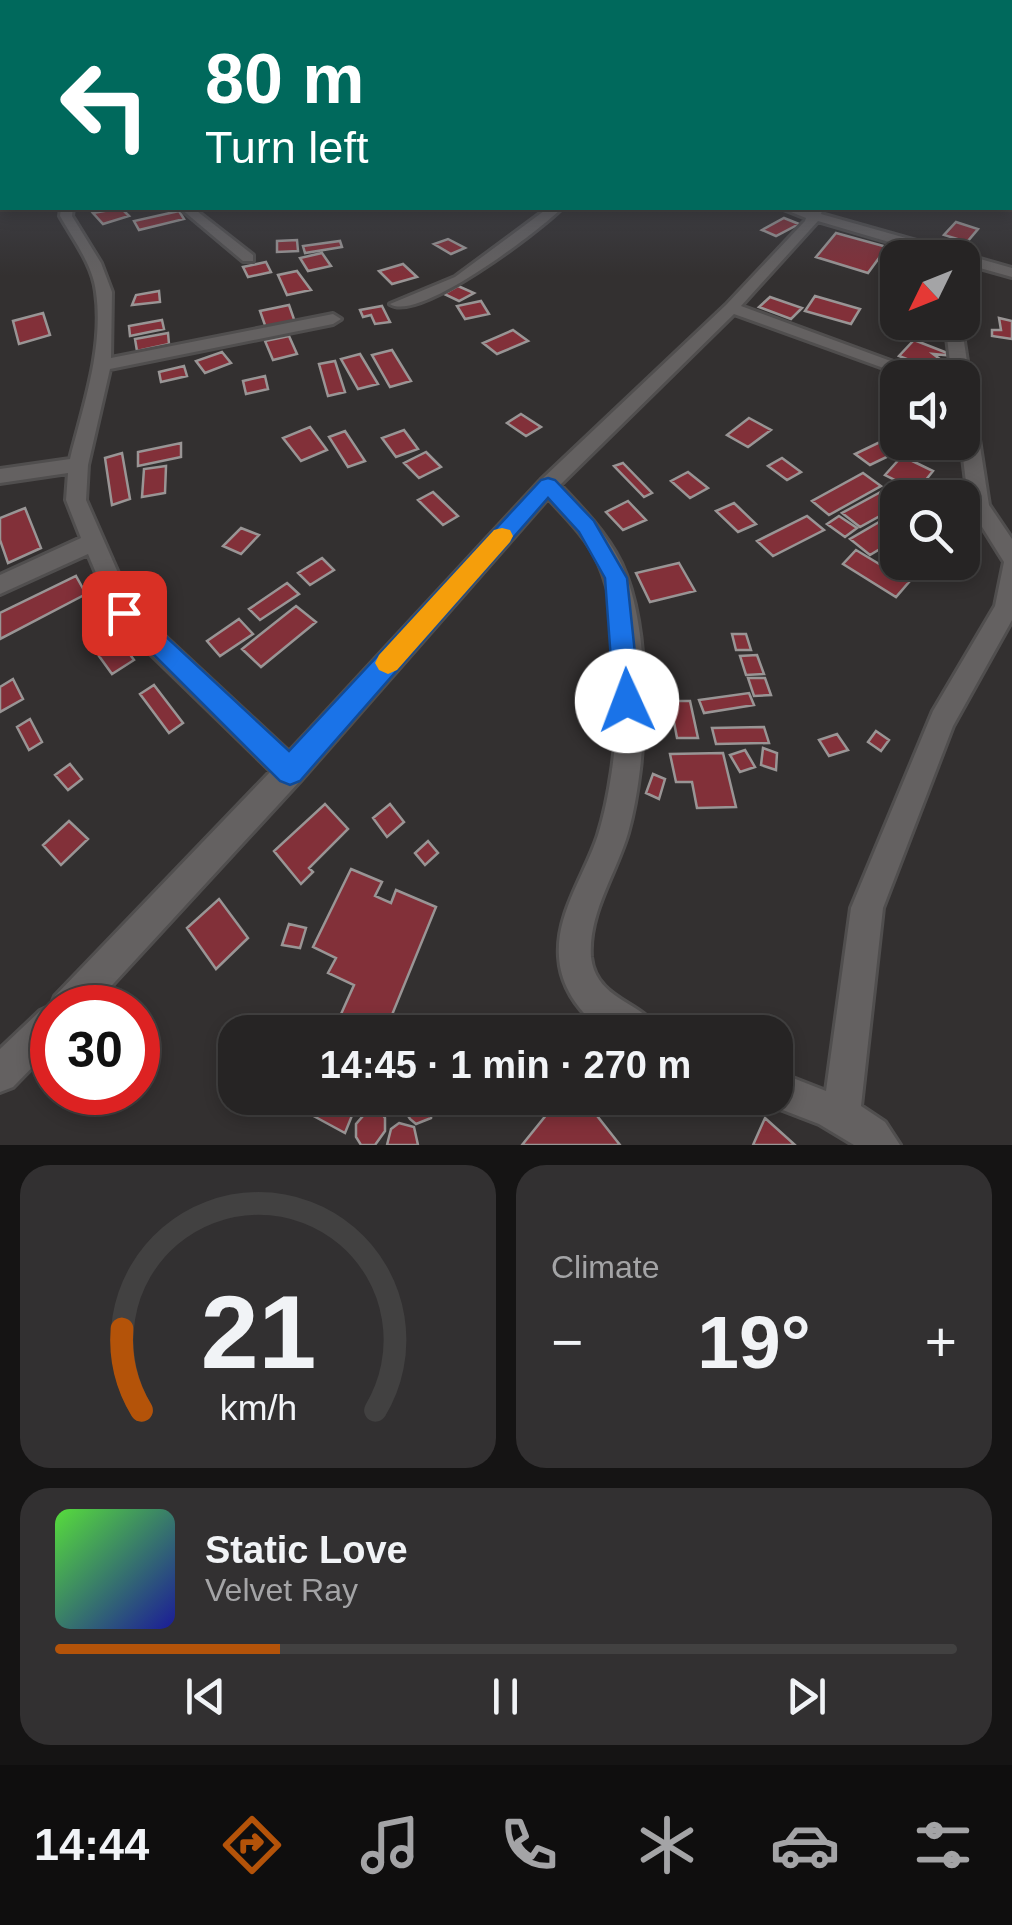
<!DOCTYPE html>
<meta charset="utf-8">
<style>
:root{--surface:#262424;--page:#323031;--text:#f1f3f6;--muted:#a4a4a6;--line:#424141;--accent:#b45309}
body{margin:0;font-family:Helvetica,sans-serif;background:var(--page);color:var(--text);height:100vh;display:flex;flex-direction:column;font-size:38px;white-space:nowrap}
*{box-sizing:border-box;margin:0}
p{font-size:32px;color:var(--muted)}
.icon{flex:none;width:55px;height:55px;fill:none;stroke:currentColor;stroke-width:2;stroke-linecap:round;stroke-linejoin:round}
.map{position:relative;height:1145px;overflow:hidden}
.details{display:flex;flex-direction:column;gap:20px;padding:20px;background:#151414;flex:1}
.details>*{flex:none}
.hud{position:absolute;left:0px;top:0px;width:1012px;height:210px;box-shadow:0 5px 15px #0003,0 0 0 2px var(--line);background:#00695c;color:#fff;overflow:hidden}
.needle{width:65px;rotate:227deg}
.controls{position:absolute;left:880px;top:240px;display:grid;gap:20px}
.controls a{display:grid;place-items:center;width:100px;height:100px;border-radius:20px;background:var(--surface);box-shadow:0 5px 15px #0003,0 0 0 2px var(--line);font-size:50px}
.speed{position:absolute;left:30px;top:985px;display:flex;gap:20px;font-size:50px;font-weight:700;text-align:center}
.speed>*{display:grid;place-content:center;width:130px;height:130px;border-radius:50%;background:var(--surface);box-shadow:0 5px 15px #0003,0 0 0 2px var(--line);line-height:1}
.speed .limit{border:15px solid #d22;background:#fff;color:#111}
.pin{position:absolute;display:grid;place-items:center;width:85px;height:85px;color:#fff;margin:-42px;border-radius:20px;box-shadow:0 5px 15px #0006}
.me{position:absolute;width:110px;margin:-55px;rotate:358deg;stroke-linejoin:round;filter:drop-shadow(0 0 8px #0008)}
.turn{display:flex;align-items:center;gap:35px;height:210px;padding:0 40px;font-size:45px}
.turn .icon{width:130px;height:130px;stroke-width:2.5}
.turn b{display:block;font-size:70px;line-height:85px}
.big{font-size:75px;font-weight:800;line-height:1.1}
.details .card{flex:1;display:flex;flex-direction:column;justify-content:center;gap:15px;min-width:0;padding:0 35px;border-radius:30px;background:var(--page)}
.details .dial{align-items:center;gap:0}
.dial svg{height:260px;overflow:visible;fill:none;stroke:var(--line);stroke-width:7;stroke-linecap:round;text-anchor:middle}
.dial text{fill:var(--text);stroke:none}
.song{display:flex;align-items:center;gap:30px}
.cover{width:120px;height:120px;border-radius:15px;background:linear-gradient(135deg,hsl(110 70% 55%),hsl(240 70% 35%))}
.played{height:10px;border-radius:5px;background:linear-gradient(90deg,var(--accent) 25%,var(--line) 25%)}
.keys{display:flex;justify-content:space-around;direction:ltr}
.heat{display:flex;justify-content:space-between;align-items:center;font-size:55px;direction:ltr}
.details .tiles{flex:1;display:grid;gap:20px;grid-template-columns:1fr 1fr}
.card:last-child{grid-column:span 2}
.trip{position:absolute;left:218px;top:1015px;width:575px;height:100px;border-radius:30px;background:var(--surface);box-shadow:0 5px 15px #0003,0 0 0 2px var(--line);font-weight:800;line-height:100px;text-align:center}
.menu{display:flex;height:160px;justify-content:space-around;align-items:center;background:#0f0e0e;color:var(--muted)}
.menu .icon{width:70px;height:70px}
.menu .on{color:var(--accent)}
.menu b{font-size:45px;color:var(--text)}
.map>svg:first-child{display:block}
</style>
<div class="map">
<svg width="1012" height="1145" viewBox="0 0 1012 1145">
<rect width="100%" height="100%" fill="#333030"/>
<!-- building -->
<path fill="#823039" stroke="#999595" stroke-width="2.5" d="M121,208l8,8 -26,8 -10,-11z
M179,211l5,8 -45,11 -5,-9z
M784,218l15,6 -23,12 -14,-6z
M956,222l22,7 -11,13 -23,-7z
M836,233l51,14 -19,26 -52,-16z
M448,239l17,9 -14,6 -17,-10z
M297,240l1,11 -21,1v-11z
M340,241l2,6 -37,6 -2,-7z
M322,253l9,13 -23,5 -8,-13z
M266,262l5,10 -23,5 -5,-10z
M403,264l14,13 -25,7 -13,-13z
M297,271l14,19 -24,5 -9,-20z
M458,286l16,7 -15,8 -15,-7z
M159,291l1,11 -28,3 4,-10z
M815,296l45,13 -9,15 -46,-13z
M770,297l32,11 -11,11 -32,-12z
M481,301l8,13 -24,5 -8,-13z
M289,305l6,17 -29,6 -6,-17z
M382,306l8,16 -15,2 -4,-9 -8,2 -3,-7z
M43,313l7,22 -31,9 -6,-23z
M999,318l13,3v18l-20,-3v-6h9z
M162,320l2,9 -34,7 -1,-10z
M513,330l15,11 -31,13 -14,-11z
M168,333l1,11 -32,7 -2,-12z
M289,336l8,18 -24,6 -8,-19z
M914,340l41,16 -22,-2 8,6 -9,9 -33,-13z
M392,350l19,31 -21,6 -18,-32z
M222,352l9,11 -26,10 -9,-12z
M360,354l18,30 -20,5 -17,-30z
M335,361l10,31 -17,4 -9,-32z
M184,366l3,10 -26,6 -2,-10z
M265,376l3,13 -22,5 -3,-13z
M521,414l20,13 -15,9 -19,-13z
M749,418l22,12 -23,17 -21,-12z
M310,427l17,23 -26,11 -18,-23z
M404,430l14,19 -22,8 -14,-19z
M345,431l20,30 -17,6 -19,-30z
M880,442l15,11 -25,12 -15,-11z
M181,443v14l-43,9v-14z
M426,452l15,15 -22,11 -15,-15z
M122,453l8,46 -18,6 -7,-47z
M902,456l31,15 -16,20 -32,-16z
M782,458l19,14 -14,8 -19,-14z
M623,463l29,30 -8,4 -30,-31z
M166,466l-1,27 -23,4 2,-28z
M688,472l20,16 -18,10 -19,-17z
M863,473l18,13 -52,29 -17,-14z
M888,488l12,10 -2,8 -38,21 -18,-14z
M433,492l25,24 -15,9 -25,-25z
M628,501l18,19 -23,10 -17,-18z
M734,503l22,21 -18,8 -22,-21z
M25,508l16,40 -33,15 -8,-23v-22z
M898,511v27l-28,17 -20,-16z
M807,516l17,14 -51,26 -16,-15z
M839,516l18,12 -12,9 -18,-13z
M241,528l18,7 -18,19 -18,-8z
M856,550l53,32 -13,15 -53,-33z
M322,558l12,12 -24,15 -12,-12z
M679,563l16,28 -45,11 -14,-29z
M76,576l10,18 -86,45v-26z
M287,583l12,11 -39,26 -11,-11z
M296,606l20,16 -55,45 -19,-18z
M239,619l14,15 -33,22 -13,-15z
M732,634h14l5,16h-15z
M121,642l13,18 -22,14 -13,-18z
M757,655l7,19 -18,1 -6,-19z
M748,678h17l6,17 -17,1z
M13,679l10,20 -23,13v-25z
M154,685l29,38 -14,10 -29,-39z
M749,693l5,12 -50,8 -5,-13z
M670,701h20l8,37h-21z
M30,719l12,23 -13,8 -12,-23z
M764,727l5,16 -53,1 -4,-16z
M876,731l13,9 -8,11 -13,-9z
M837,734l11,16 -19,6 -10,-16z
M763,748l14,5 -1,17 -15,-5z
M745,750l10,17 -15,5 -10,-17z
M723,753l13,54 -39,1 -5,-26h-16l-6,-28z
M70,764l12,15 -14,11 -13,-15z
M653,774l12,5 -6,20 -13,-6z
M325,804l23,25 -39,39 4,4 -12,12 -27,-33z
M390,804l14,18 -17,15 -14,-19z
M69,821l19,18 -27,26 -18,-20z
M428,841l10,12 -13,12 -10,-12z
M351,869l31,13 -7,14 16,7 5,-13 40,17 -51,125h-52l21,-47 -26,-12 8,-15 -23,-11z
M219,899l29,39 -32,31 -29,-41z
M289,924l17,4 -6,20 -18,-3z
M262,1098h97l-14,35 -61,-33 -16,3z
M407,1098h27l-3,20 -15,6 -6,-5 -5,-8z
M560,1098h23l37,47h-98z
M370,1108l9,2 6,8v13l-10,14h-14l-5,-8v-13z
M765,1118l30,27h-42z
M399,1123l15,4 4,18h-31l4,-16z"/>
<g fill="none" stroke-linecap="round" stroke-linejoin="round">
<defs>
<path id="minor" d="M0,170l2,1v6l-2,1z
M1010,177l2,1v8l-2,-1z
M61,208h12l-1,8 29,47 11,29 -1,66 222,-44 8,5 -8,5 -223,45 -22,96 -2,35 47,107 156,145 252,-272 185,-175 79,-84 1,-3 -25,-10 29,2 13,-2 -2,6 191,54v9l-50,-14v-5h-19l-125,-37 -77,85 196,72h-26l-177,-64 -174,171c23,24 46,48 61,78 32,68 27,199 7,270 -12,41 -40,80 -37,124 5,45 56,45 67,75h-53c-24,-18 -44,-43 -46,-75 -3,-44 26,-82 39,-122 22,-71 31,-203 1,-271 -11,-25 -32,-46 -51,-66l-248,283 -209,227h-39v39l-39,40 -13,5v-43l40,-38 11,-5 4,-10 216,-225 -155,-151 -28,-66 -88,40v-19l81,-37 -15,-38 2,-27 -68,10v-14l70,-10c13,-52 34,-111 26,-167 -3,-27 -23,-53 -36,-76z
M180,208h13l60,47v6h-10z
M548,208h14c-23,23 -144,115 -172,96l65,-27z
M945,322h16l28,183 23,34v81l-59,106 -70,182 -22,198 24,16 15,23h-46l-35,-21 -57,-22 -2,-4h15v-27l51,20 25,-183 82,-197 62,-105 9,-44 -35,-56 -8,-64 1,-64h-10z"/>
</defs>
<!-- minor casing -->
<use href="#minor" stroke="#504e4e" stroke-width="6"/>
<!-- minor -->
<use href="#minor" fill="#646161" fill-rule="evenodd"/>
</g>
<!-- sky -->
<linearGradient id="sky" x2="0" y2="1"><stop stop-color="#1c1a1a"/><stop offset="0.42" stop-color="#4a4e59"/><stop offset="1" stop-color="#4a4e59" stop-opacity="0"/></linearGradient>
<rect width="1012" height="276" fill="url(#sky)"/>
<!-- route -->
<path fill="#1a73e8" stroke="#114b97" stroke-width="2.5" d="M548,478l7,2 39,41 33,57 13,123 -4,8 -9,4 -10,-4 -3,-8 -9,-123 -26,-46 -31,-34 -248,283 -10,4 -10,-4 -168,-168 4,-7h17l156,145 252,-271z"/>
<!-- slow -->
<path fill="#f59e0b" d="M502,528l8,2 3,6 -3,6 -113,128 -9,4 -9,-4 -4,-7 4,-8 115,-125z"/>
</svg>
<div class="controls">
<a><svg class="needle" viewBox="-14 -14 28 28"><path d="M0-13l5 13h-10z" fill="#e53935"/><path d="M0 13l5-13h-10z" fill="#a4a4a6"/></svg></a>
<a><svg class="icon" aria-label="sound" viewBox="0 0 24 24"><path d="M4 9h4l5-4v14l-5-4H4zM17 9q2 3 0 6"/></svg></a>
<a><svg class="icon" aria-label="search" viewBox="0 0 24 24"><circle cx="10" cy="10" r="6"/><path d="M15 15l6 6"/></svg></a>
</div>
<div class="speed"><div class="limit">30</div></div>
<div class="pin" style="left:124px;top:613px;background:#d93025"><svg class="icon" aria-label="arrive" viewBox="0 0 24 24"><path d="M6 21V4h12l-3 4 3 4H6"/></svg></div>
<svg class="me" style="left:627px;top:701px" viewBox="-20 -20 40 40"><circle r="19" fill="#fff"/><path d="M0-13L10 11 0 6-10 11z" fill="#1a73e8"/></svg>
<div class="trip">14:45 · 1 min · 270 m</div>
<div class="hud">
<div class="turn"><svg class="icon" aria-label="left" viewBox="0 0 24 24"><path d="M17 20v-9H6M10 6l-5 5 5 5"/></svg><div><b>80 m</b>Turn left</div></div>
</div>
</div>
<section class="details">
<div class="tiles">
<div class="card dial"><svg viewBox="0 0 100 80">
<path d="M14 69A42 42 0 1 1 86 69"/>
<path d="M14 69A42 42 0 0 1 8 44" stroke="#b45309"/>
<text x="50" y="56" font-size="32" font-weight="700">21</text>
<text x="50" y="72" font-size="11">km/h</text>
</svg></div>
<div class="card"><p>Climate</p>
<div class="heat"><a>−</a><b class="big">19°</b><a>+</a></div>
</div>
<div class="card">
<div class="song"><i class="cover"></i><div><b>Static Love</b><p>Velvet Ray</p></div></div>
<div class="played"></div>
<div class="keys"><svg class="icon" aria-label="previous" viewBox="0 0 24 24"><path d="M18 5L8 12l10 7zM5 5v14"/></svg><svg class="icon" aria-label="pause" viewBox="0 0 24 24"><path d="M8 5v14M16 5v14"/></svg><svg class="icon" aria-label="next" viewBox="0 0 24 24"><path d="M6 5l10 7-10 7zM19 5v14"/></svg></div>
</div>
</div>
</section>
<nav class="menu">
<b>14:44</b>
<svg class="icon on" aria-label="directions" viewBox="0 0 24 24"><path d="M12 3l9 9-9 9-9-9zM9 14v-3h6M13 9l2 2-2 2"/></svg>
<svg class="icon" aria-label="music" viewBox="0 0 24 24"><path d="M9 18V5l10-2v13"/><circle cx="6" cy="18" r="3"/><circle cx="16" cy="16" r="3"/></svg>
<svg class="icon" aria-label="phone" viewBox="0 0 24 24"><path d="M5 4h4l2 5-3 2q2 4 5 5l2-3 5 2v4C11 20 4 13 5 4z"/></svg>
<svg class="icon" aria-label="climate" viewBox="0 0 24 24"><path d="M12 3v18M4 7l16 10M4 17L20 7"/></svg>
<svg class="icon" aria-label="car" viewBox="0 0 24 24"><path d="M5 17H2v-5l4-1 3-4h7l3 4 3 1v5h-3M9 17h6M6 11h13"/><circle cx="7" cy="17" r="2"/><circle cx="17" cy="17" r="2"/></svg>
<svg class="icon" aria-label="filters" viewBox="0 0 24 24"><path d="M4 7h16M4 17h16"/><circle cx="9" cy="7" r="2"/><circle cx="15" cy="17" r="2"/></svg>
</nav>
